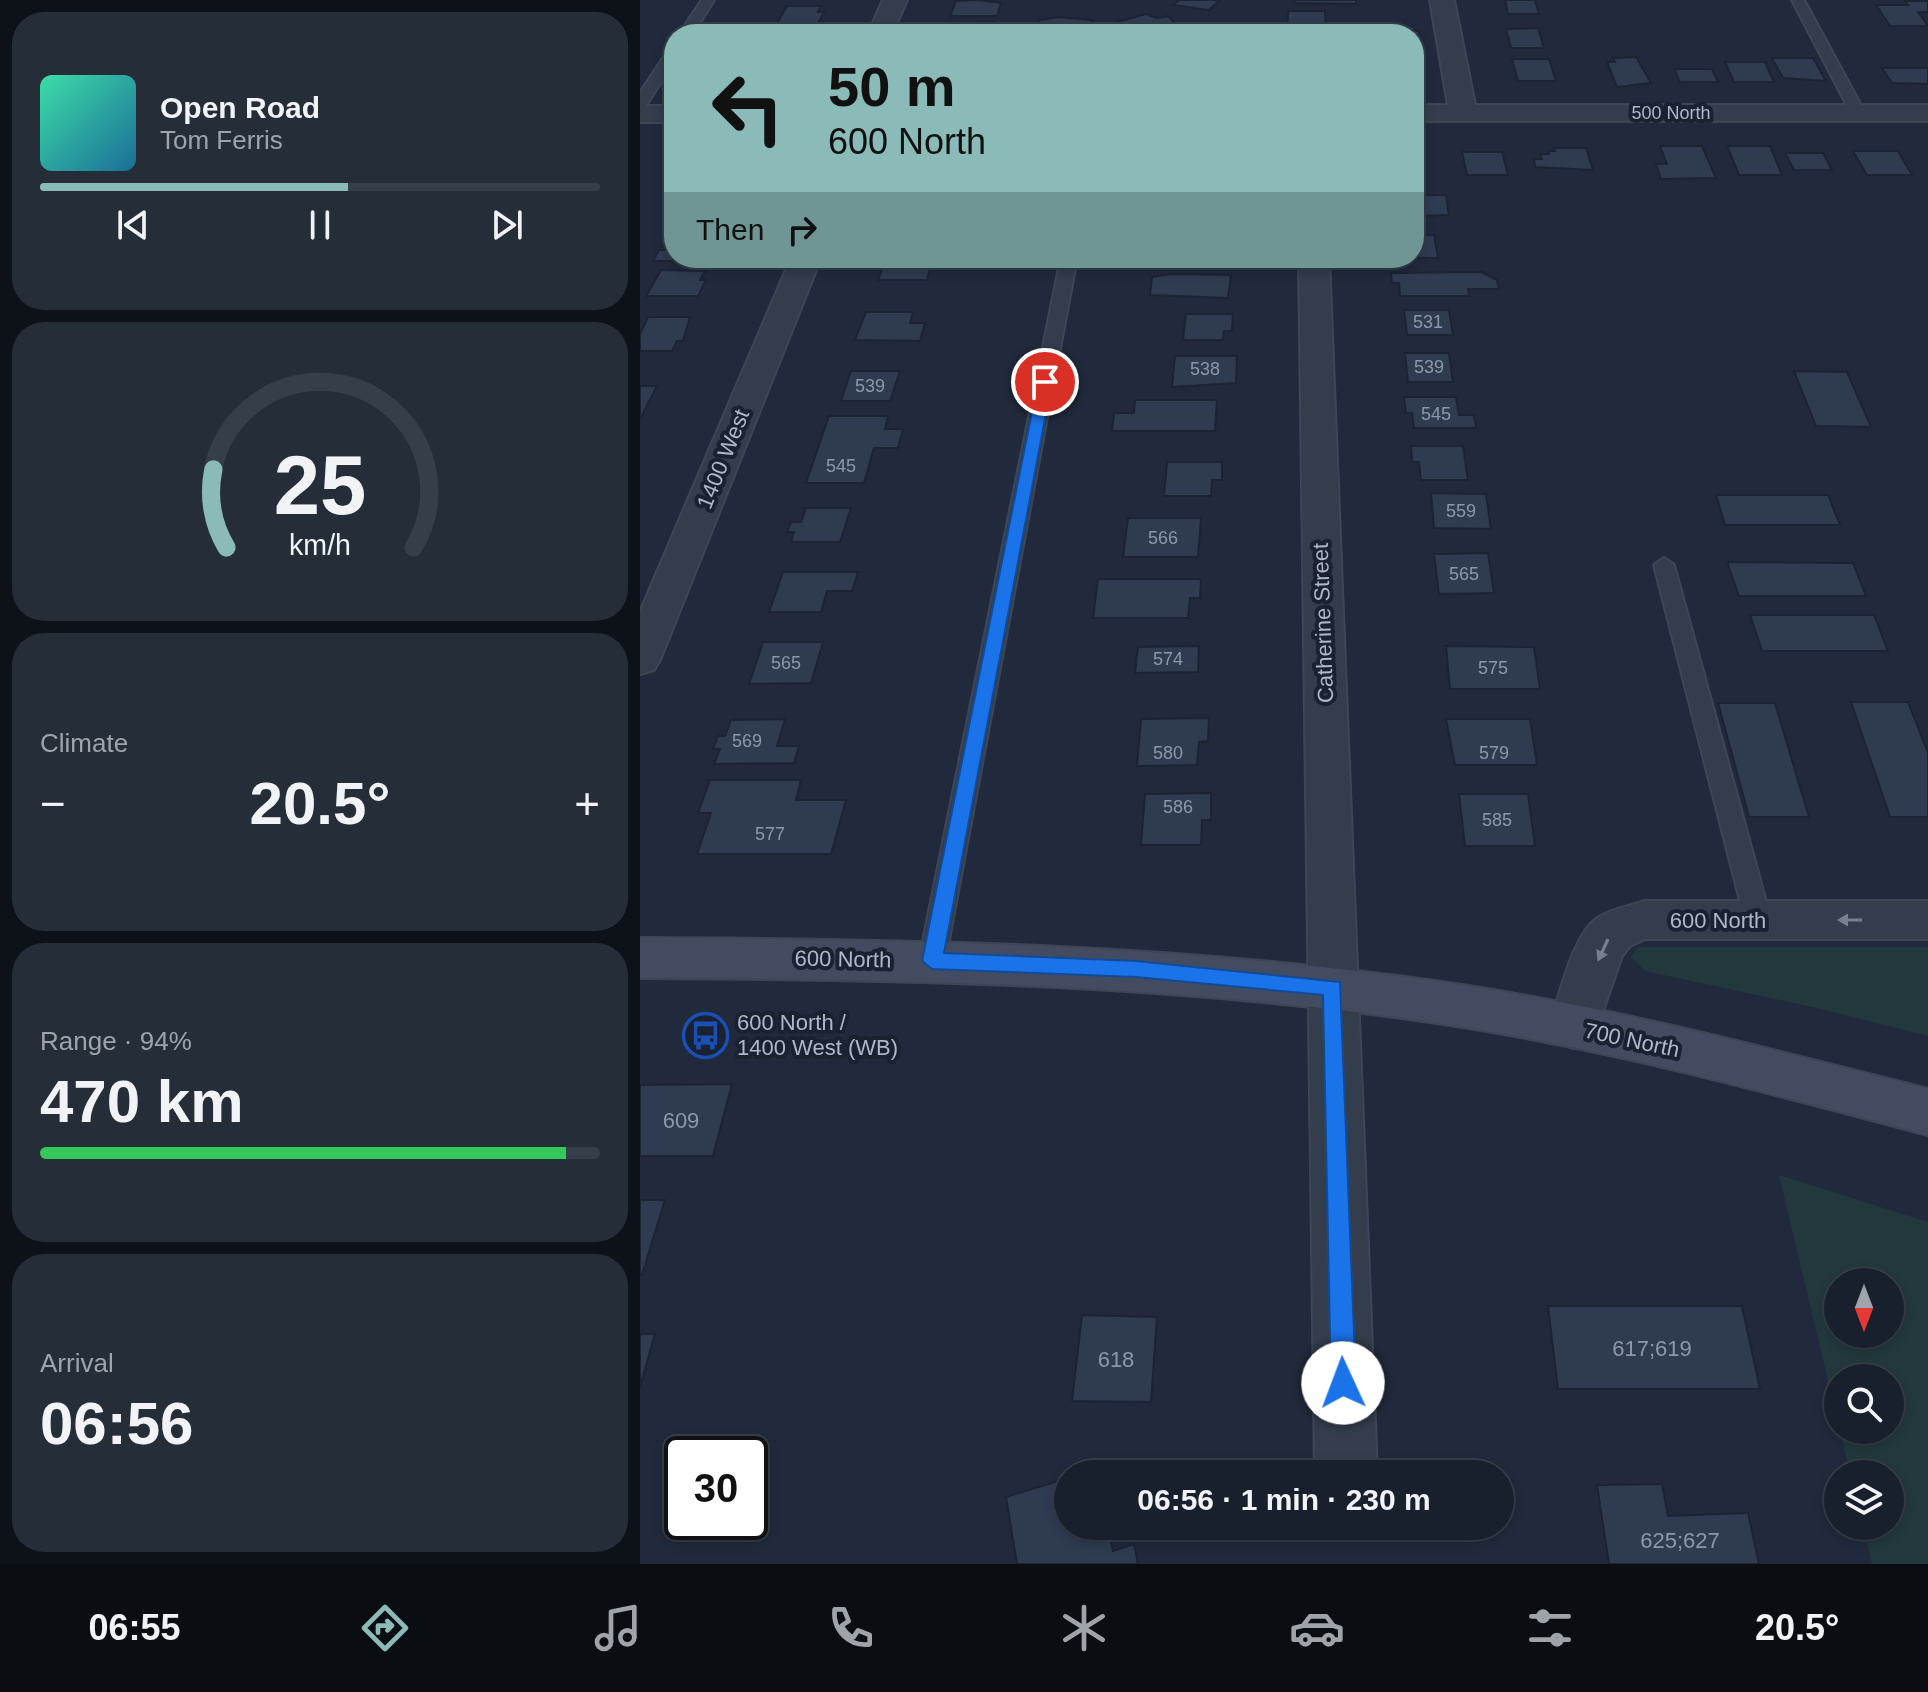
<!DOCTYPE html>
<meta charset="utf-8">
<style>
:root{--surface:#18202d;--page:#252d39;--text:#f1f3f6;--muted:#9fa3aa;--line:#363e49;--accent:#8bbbb9}
body{margin:0;font-family:Arial,sans-serif;background:var(--page);color:var(--text);height:100vh;display:flex;flex-direction:column;font-size:30px;white-space:nowrap}
*{box-sizing:border-box;margin:0}
p{font-size:26px;color:var(--muted)}
.icon{flex:none;width:44px;height:44px;fill:none;stroke:currentColor;stroke-width:2;stroke-linecap:round;stroke-linejoin:round}
.map{position:relative;flex:1;overflow:hidden}
.details{display:flex;flex-direction:column;gap:12px;padding:12px;background:#0d1219;width:640px}
.details>*{flex:none}
.top-card{position:absolute;left:24px;top:24px;width:760px;height:244px;border-radius:32px;box-shadow:0 4px 12px #0003,0 0 0 2px var(--line);background:#8bbbb9;color:#111;overflow:hidden}
.needle{width:52px;rotate:180deg}
.fabs{position:absolute;left:1184px;top:1268px;display:grid;gap:16px}
.fabs a{display:grid;place-items:center;width:80px;height:80px;border-radius:50%;background:var(--surface);box-shadow:0 4px 12px #0003,0 0 0 2px var(--line);font-size:40px}
.speed{position:absolute;left:24px;top:1436px;display:flex;gap:16px;font-size:40px;font-weight:700;text-align:center}
.speed>*{display:grid;place-content:center;width:104px;height:104px;border-radius:50%;background:var(--surface);box-shadow:0 4px 12px #0003,0 0 0 2px var(--line);line-height:1}
.speed .limit{border:4px solid #111;border-radius:12px;background:#fff;color:#111}
.pin{position:absolute;display:grid;place-items:center;width:68px;height:68px;color:#fff;margin:-34px;border:4px solid #fff;border-radius:50%;box-shadow:0 2px 8px #0007}
.me{position:absolute;width:88px;margin:-44px;rotate:358deg;stroke-linejoin:round;filter:drop-shadow(0 0 6px #0008)}
.turn{display:flex;align-items:center;gap:28px;height:168px;padding:0 32px;font-size:36px}
.turn .icon{width:104px;height:104px;stroke-width:2.5}
.turn b{display:block;font-size:56px;line-height:68px}
.then{display:flex;align-items:center;height:76px;padding:0 32px;background:#0003;gap:16px;font-size:30px}
.big{font-size:60px;font-weight:600;line-height:1.1}
.details .card{flex:1;display:flex;flex-direction:column;justify-content:center;gap:12px;min-width:0;padding:0 28px;border-radius:32px;background:var(--page)}
.details .dial{align-items:center;gap:0}
.dial svg{height:208px;overflow:visible;fill:none;stroke:var(--line);stroke-width:7;stroke-linecap:round;text-anchor:middle}
.dial text{fill:var(--text);stroke:none}
.song{display:flex;align-items:center;gap:24px}
.cover{width:96px;height:96px;border-radius:12px;background:linear-gradient(135deg,hsl(160 70% 55%),hsl(200 70% 35%))}
.played{height:8px;border-radius:4px;background:linear-gradient(90deg,var(--accent) 55%,var(--line) 55%)}
.keys{display:flex;justify-content:space-around;direction:ltr}
.heat{display:flex;justify-content:space-between;align-items:center;font-size:44px;direction:ltr}
.charge{height:12px;border-radius:6px;background:linear-gradient(90deg,#34c759 94%,var(--line) 0)}
.trip{position:absolute;left:414px;top:1460px;width:460px;height:80px;border-radius:40px;background:var(--surface);box-shadow:0 4px 12px #0003,0 0 0 2px var(--line);font-weight:600;line-height:80px;text-align:center}
.dock{display:flex;height:128px;justify-content:space-around;align-items:center;background:#0a0d12;color:var(--muted)}
.dock .icon{width:56px;height:56px}
.dock .on{color:var(--accent)}
.dock b{font-size:36px;color:var(--text)}
main{display:flex;flex:1;min-height:0}
.map>svg:first-child{display:block}
</style>
<main>
<section class="details">
<div class="card">
<div class="song"><i class="cover"></i><div><b>Open Road</b><p>Tom Ferris</p></div></div>
<div class="played"></div>
<div class="keys"><svg class="icon" aria-label="previous" viewBox="0 0 24 24"><path d="M18 5L8 12l10 7zM5 5v14"/></svg><svg class="icon" aria-label="pause" viewBox="0 0 24 24"><path d="M8 5v14M16 5v14"/></svg><svg class="icon" aria-label="next" viewBox="0 0 24 24"><path d="M6 5l10 7-10 7zM19 5v14"/></svg></div>
</div>
<div class="card dial"><svg viewBox="0 0 100 80">
<path d="M14 69A42 42 0 1 1 86 69"/>
<path d="M14 69A42 42 0 0 1 9 39" stroke="#8bbbb9"/>
<text x="50" y="56" font-size="32" font-weight="700">25</text>
<text x="50" y="72" font-size="11">km/h</text>
</svg></div>
<div class="card"><p>Climate</p>
<div class="heat"><a>−</a><b class="big">20.5°</b><a>+</a></div>
</div>
<div class="card"><p>Range · 94%</p><b class="big">470 km</b><div class="charge"></div></div>
<div class="card"><p>Arrival</p><b class="big">06:56</b></div>
</section>
<div class="map">
<svg width="1288" height="1564" viewBox="0 0 1288 1564">
<rect width="100%" height="100%" fill="#202a3c"/>
<!-- green -->
<path fill="#22383d" fill-rule="evenodd" d="M998,947h290v89l-111,-28 -172,-37 -14,-14z
M1139,1175l149,47v342h-56l-9,-38h27v-52h-40l-10,-44h50v-52h-52v44zM1198,1282h52v52h-52z"/>
<!-- building -->
<path fill="#2f3b51" stroke="#1c2433" stroke-width="2" d="M539,0h41l-11,10 -36,-5z
M655,0h61v4l-62,-1z
M865,0h30l4,14h-31z
M316,1l22,-1 23,3 -4,13h-47z
M1265,1h23v11h-10l10,14h-38l-14,-21h32z
M147,6h34l-3,6h6l-12,22h-41z
M648,11h37l1,23h-39z
M506,14l11,4 11,-2 9,9 -50,8 -10,-11z
M418,17l34,3 -3,14 -53,-1 4,-13z
M353,22l-3,12 -49,-1 2,-5h7l1,-5z
M898,28l6,20h-33l-5,-19z
M748,31h31l2,15h-7v-12h-26z
M996,57l15,26 -34,4 -10,-25h8l-2,-4z
M1132,58h41l13,23 -43,-3z
M872,59h37l7,22h-38z
M1085,62h40l9,20h-40z
M1242,68h46v16l-36,-1z
M1034,69h38l6,13h-38z
M1020,146h42l14,32 -55,1 -5,-15h11z
M1087,146h43l12,29h-43z
M914,148h32l7,22 -58,-3 -1,-8h8l-2,-5h9v-3h6z
M774,151h6l3,27h-9z
M1213,151h45l14,24h-45z
M822,152h40l6,23h-41z
M1145,153h38l9,17h-38z
M774,195h32l3,20 -35,1z
M774,235h20l4,23h-40h16z
M19,250h15v8h43l-2,3h-62z
M246,258h47l-6,22h-49z
M21,270l44,1 -5,9h6l-8,16h-52z
M842,272l15,8 2,9h-31l1,7h-69l-1,-13h-7l-1,-10z
M530,274l61,1 -3,23 -78,-3 2,-18z
M764,310h45l4,25h-46z
M226,312h47l-3,11h15l-5,18 -65,-1z
M546,314h47l-1,17h-8l-1,9h-40z
M8,317h42l-7,24h-6l-5,10h-32v-17z
M765,353h44l4,29h-45z
M535,356h62l-1,27 -64,4z
M211,371h49l-10,30h-49z
M1154,371l53,1 24,55 -55,-1z
M0,386h17l-16,31h-1z
M764,397h52l3,18h15l2,13h-62l-2,-15h-6z
M495,400h82l-2,31h-103l2,-18h20z
M189,416h59l-3,13h18l-5,19h-24l-10,35h-58z
M771,446h52l5,34h-47l-2,-18h-7z
M527,462h55v18h-10l-1,16h-47z
M791,493l55,1 5,35 -57,-1z
M1076,495h112l12,30h-115z
M166,508h45l-11,34h-49l3,-10h-7l4,-10h10z
M488,518h73l-3,39h-75z
M848,553l6,40 -55,1 -5,-40z
M1087,562l126,1 13,33h-127z
M143,572h75l-6,19h-25l-6,21h-52z
M458,579h103l-1,19h-10l-2,20h-95z
M1110,615h124l14,36h-126z
M123,642h60l-12,41 -62,1z
M559,646l-1,26 -63,1 3,-26z
M806,646l88,1 6,42h-90z
M1211,702h57l20,51v64h-38z
M1078,703h57l34,114h-60z
M569,718l-1,23 -9,1 -2,23 -60,1 4,-47z
M145,719l-8,27h22l-5,17 -80,1 6,-15h-7l5,-13h7l6,-16z
M806,719h84l7,46h-82z
M70,780h91l-5,20h50l-15,54h-134l14,-41h-13z
M571,793v27h-9l-1,25h-60l4,-51z
M819,794h69l7,52h-70z
M92,1084l-19,72h-73v-71z
M0,1200h25l-23,75h-2z
M908,1306h194l18,83h-202z
M442,1315l75,2 -6,85 -79,-1z
M0,1334h15l-15,53z
M428,1478v48h39l6,25 21,-7 4,20h-121l-11,-67z
M1022,1484l6,32 80,-3 11,51h-150l-12,-79z"/>
<g fill="none" stroke-linecap="round" stroke-linejoin="round">
<defs>
<path id="service" d="M62,0h12l-21,34h-14z
M1152,0h12l61,113 -2,3 -12,-3z
M34,48v14l-29,45 -5,1v-15l29,-44z
M421,258h16l-132,703 -4,8 -9,3 -9,-3 -4,-8z
M1024,558l10,7 97,355 -4,7 -9,3 -9,-3 -4,-7 -91,-355z"/>
<path id="minor" d="M243,0h24l-15,34h-24z
M790,0h24l21,105h453v16h-514v-16h34z
M0,106h34v16h-34z
M151,258h30l-161,402 -6,10 -14,4v-62z
M659,258h30l48,1216h-62z
M1005,901h283v38h-283l-15,7 -8,10 -30,86 -18,6 -18,-6 -7,-15c10,-29 23,-91 48,-109 14,-9 33,-12 48,-17z"/>
<path id="secondary" d="M0,938c270,1 541,6 809,45 162,24 321,66 479,106v46c-158,-42 -316,-85 -478,-110 -268,-41 -540,-46 -810,-47z"/>
</defs>
<!-- service casing -->
<use href="#service" stroke="#3e4655" stroke-width="4"/>
<!-- minor casing -->
<use href="#minor" stroke="#3e4655" stroke-width="4"/>
<!-- secondary casing -->
<use href="#secondary" stroke="#3e4655" stroke-width="4"/>
<!-- service -->
<use href="#service" fill="#343d4c" fill-rule="evenodd"/>
<!-- minor -->
<use href="#minor" fill="#343d4c" fill-rule="evenodd"/>
<!-- secondary -->
<use href="#secondary" fill="#424b60" fill-rule="evenodd"/>
</g>
<!-- one-way arrows -->
<defs><path id="oneway-solid" d="M-6-.8H1V-3.2L6.5 0L1 3.2V.8H-6Z" transform="scale(2)"/></defs>
<g fill="#788090">
<use href="#oneway-solid" transform="translate(1210 920) rotate(180)"/>
<use href="#oneway-solid" transform="translate(963 950) rotate(115)"/>
</g>
<!-- route -->
<path fill="#1a73e8" stroke="#114b97" stroke-width="2" d="M405,378l7,4 -108,571 192,8 204,21 16,401 -4,9 -9,3 -8,-3 -4,-9 -8,-388 -187,-18 -204,-8 -10,-8 116,-579z"/>
<!-- icons -->
<defs>
<symbol id="bus-ring" viewBox="-11 -11 22 22"><circle r="9.5" fill="#1a2231" stroke="#1a4fb4" stroke-width="1.5"/><path d="M-5-6H5V4H4V6H2V4H-2V6H-4V4H-5ZM-3.5-4V0h7V-4ZM-3.5 1.2v1.5H-2V1.2ZM2 1.2v1.5H3.5V1.2Z" fill="#1a4fb4"/></symbol>
</defs>
<g fill-rule="evenodd">
<use href="#bus-ring" x="40" y="1010" width="51" height="51"/>
</g>
<g text-anchor="middle" dominant-baseline="central" stroke-width="8" stroke-linejoin="round" paint-order="stroke">
<!-- far-street labels -->
<g font-size="18" fill="#afb7c8" stroke="#1a2231">
<text x="1031" y="113">500 North</text>
</g>
<!-- number labels -->
<g font-size="18" fill="#8e97a9">
<text x="788" y="322">531</text>
<text x="789" y="367">539</text>
<text x="565" y="369">538</text>
<text x="230" y="386">539</text>
<text x="796" y="414">545</text>
<text x="201" y="466">545</text>
<text x="821" y="511">559</text>
<text x="523" y="538">566</text>
<text x="824" y="574">565</text>
<text x="528" y="659">574</text>
<text x="146" y="663">565</text>
<text x="853" y="668">575</text>
<text x="107" y="741">569</text>
<text x="528" y="753">580</text>
<text x="854" y="753">579</text>
<text x="538" y="807">586</text>
<text x="857" y="820">585</text>
<text x="130" y="834">577</text>
</g>
<!-- street labels -->
<g font-size="22" fill="#afb7c8" stroke="#1a2231">
<text transform="translate(83 459) rotate(-68)">1400 West</text>
<text transform="translate(683 623) rotate(-92)">Catherine Street</text>
<text x="1078" y="920">600 North</text>
<text transform="translate(203 959) rotate(1)">600 North</text>
<text transform="translate(992 1040) rotate(12)">700 North</text>
</g>
<!-- poi labels -->
<g font-size="22" fill="#afb7c8" stroke="#1a2231" text-anchor="start">
<text x="97" y="1022">600 North /<tspan x="97" dy="25">1400 West (WB)</tspan></text>
</g>
<!-- near-number labels -->
<g font-size="22" fill="#8e97a9">
<text x="41" y="1120">609</text>
<text x="1012" y="1348">617;619</text>
<text x="476" y="1359">618</text>
<text x="1040" y="1540">625;627</text>
</g>
</g>
</svg>
<div class="fabs">
<a><svg class="needle" viewBox="-14 -14 28 28"><path d="M0-13l5 13h-10z" fill="#e53935"/><path d="M0 13l5-13h-10z" fill="#9fa3aa"/></svg></a>
<a><svg class="icon" aria-label="search" viewBox="0 0 24 24"><circle cx="10" cy="10" r="6"/><path d="M15 15l6 6"/></svg></a>
<a><svg class="icon" aria-label="layers" viewBox="0 0 24 24"><path d="M12 4l9 5-9 5-9-5zM3 14l9 5 9-5"/></svg></a>
</div>
<div class="speed"><div class="limit">30</div></div>
<div class="pin" style="left:405px;top:382px;background:#d93025"><svg class="icon" aria-label="arrive" viewBox="0 0 24 24"><path d="M6 21V4h12l-3 4 3 4H6"/></svg></div>
<svg class="me" style="left:703px;top:1383px" viewBox="-20 -20 40 40"><circle r="19" fill="#fff"/><path d="M0-13L10 11 0 6-10 11z" fill="#1a73e8"/></svg>
<div class="trip">06:56 · 1 min · 230 m</div>
<div class="top-card">
<div class="turn"><svg class="icon" aria-label="left" viewBox="0 0 24 24"><path d="M17 20v-9H6M10 6l-5 5 5 5"/></svg><div><b>50 m</b>600 North</div></div>
<div class="then">Then<svg class="icon" aria-label="right" viewBox="0 0 24 24"><path d="M7 20v-9h11M14 6l5 5-5 5"/></svg></div>
</div>
</div>
</main>
<nav class="dock">
<b>06:55</b>
<svg class="icon on" aria-label="directions" viewBox="0 0 24 24"><path d="M12 3l9 9-9 9-9-9zM9 14v-3h6M13 9l2 2-2 2"/></svg>
<svg class="icon" aria-label="music" viewBox="0 0 24 24"><path d="M9 18V5l10-2v13"/><circle cx="6" cy="18" r="3"/><circle cx="16" cy="16" r="3"/></svg>
<svg class="icon" aria-label="phone" viewBox="0 0 24 24"><path d="M5 4h4l2 5-3 2q2 4 5 5l2-3 5 2v4C11 20 4 13 5 4z"/></svg>
<svg class="icon" aria-label="climate" viewBox="0 0 24 24"><path d="M12 3v18M4 7l16 10M4 17L20 7"/></svg>
<svg class="icon" aria-label="car" viewBox="0 0 24 24"><path d="M5 17H2v-5l4-1 3-4h7l3 4 3 1v5h-3M9 17h6M6 11h13"/><circle cx="7" cy="17" r="2"/><circle cx="17" cy="17" r="2"/></svg>
<svg class="icon" aria-label="filters" viewBox="0 0 24 24"><path d="M4 7h16M4 17h16"/><circle cx="9" cy="7" r="2"/><circle cx="15" cy="17" r="2"/></svg>
<b>20.5°</b>
</nav>
